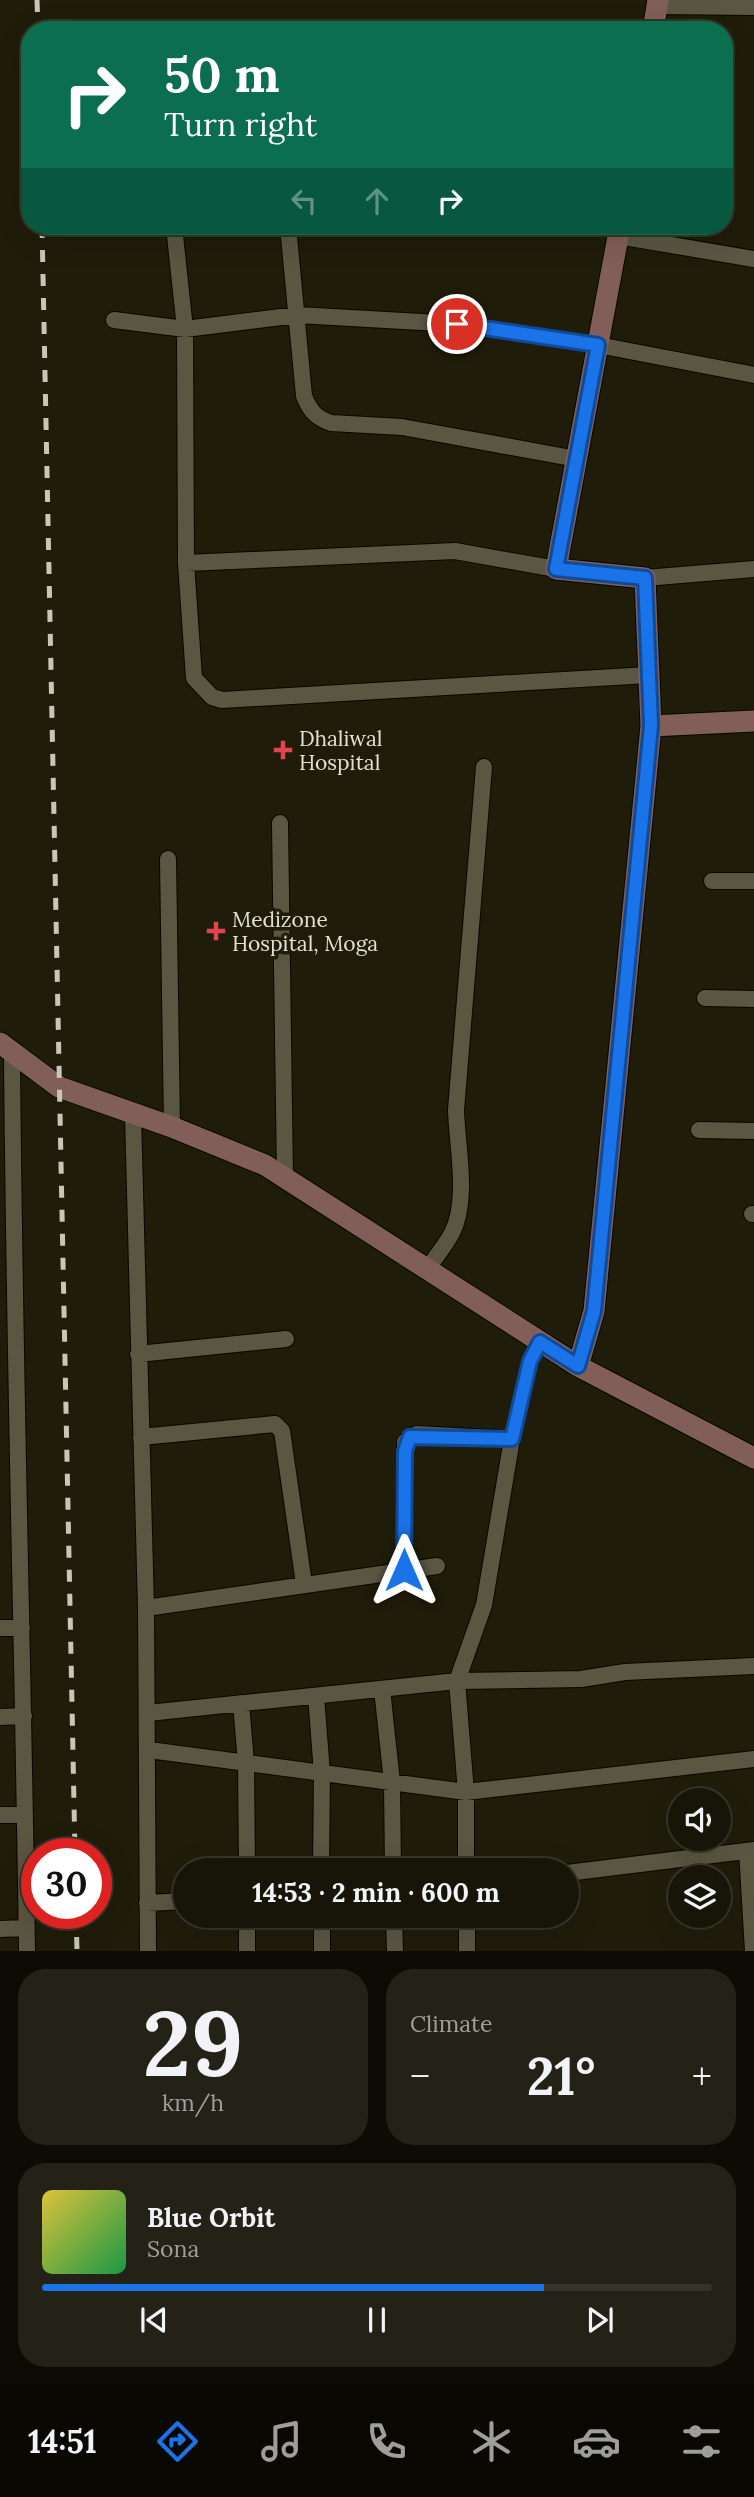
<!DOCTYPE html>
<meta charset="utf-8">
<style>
:root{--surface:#171508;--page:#242216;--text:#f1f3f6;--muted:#9e9f9c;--line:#363429;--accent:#1a73e8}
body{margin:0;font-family:Lora,serif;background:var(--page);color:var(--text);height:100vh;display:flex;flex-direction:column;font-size:26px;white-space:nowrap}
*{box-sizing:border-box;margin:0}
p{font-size:23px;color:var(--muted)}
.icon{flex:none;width:38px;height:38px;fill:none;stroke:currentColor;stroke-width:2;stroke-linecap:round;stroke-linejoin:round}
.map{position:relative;height:1951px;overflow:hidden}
.drawer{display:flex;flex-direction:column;gap:18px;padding:18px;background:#0d0c04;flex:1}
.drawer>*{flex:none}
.guide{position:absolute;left:21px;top:21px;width:712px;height:214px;border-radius:28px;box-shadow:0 7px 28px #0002,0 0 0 2px var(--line);background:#0b6e4f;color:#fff;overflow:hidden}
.tools{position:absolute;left:668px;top:1788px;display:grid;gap:14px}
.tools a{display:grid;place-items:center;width:63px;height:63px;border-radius:50%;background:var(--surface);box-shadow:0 7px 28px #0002,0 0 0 2px var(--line);font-size:35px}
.speed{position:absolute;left:21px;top:1838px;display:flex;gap:14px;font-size:35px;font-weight:700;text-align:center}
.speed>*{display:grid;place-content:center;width:91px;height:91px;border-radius:50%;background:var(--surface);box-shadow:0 7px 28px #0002,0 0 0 2px var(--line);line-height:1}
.speed .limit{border:10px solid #d22;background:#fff;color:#111}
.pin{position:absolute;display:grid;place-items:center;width:60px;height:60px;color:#fff;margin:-30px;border:4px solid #fff;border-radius:50%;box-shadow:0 2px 7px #0007}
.me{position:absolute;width:77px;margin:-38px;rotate:0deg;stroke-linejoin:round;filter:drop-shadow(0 0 5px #0008)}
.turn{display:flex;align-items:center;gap:24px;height:147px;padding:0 28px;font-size:32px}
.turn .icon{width:91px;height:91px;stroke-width:2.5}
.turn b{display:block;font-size:49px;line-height:60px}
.lanes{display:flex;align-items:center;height:66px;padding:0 28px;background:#0003;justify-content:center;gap:35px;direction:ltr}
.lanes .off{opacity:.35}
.big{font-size:52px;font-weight:800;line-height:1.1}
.drawer .tile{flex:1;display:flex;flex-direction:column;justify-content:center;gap:10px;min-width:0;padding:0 24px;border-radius:28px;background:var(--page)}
.drawer .dial{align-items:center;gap:0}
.dial b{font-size:91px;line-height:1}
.song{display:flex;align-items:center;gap:21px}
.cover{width:84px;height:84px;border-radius:10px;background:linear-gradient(135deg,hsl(50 70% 55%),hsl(140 70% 35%))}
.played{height:7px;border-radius:4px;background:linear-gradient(90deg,var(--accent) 75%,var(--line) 75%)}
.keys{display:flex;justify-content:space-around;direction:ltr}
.heat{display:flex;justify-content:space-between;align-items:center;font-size:38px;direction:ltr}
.drawer .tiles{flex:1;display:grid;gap:18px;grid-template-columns:1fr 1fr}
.tile:last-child{grid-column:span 2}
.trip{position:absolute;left:173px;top:1858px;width:406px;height:70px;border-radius:35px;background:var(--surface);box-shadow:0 7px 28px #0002,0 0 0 2px var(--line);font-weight:800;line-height:70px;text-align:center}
.tab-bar{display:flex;height:112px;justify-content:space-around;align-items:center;background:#090803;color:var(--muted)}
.tab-bar .icon{width:49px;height:49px}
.tab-bar .active{color:var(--accent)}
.tab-bar b{font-size:32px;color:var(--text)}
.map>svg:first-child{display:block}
</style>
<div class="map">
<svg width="754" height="1951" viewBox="0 0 754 1951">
<rect width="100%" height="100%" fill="#1f1c0a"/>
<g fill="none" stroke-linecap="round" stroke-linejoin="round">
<defs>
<path id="street" d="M657,6l97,1
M174,226l11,103 1,234 269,-12 101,18
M288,226l16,170c6,15 12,22 27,27l71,4 175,32
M618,236l136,23
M114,320l71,9 112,-14 160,9 141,21 156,30
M186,563l8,115 18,19 10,3 427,-25
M645,578l109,-9
M280,823l5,355
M168,859l4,268
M712,881h42
M705,998l49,1
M12,1052c2,299 11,599 15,899
M133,1115l13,493 2,343
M699,1130l55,1
M752,1214h2
M427,1269c8,-11 18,-23 25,-36 17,-34 5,-87 4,-123l28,-343
M138,1354l148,-15
M141,1437l134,-13 7,7 22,153
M404,1570l1,-128 12,-8 95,5
M146,1608l291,-42
M0,1628h22
M382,1689l10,93 1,89
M316,1696l6,77 -1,98
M241,1703l5,60 1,108
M148,1713l309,-32 124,-2 44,-7 129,-6
M0,1717l24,-1
M149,1750l317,42 288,-33
M0,1815h25
M747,1851l6,100
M466,1871v-79l-9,-111 27,-76 28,-166 18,-78 10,-19
M567,1873l187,-23
M147,1903l39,-2
M247,1916v35
M322,1916v35
M394,1916l1,35
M467,1916v35
M0,1929l26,-1"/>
<path id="secondary" d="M653,30l5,-30
M651,726l103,-5
M0,1043l59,44 113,40 93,38 313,201 176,92
M578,1366l16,-55 57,-585 -6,-148 -89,-9 64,-343"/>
</defs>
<!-- street casing -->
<use href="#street" stroke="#090600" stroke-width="18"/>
<!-- secondary casing -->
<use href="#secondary" stroke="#090600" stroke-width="23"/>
<!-- street -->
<use href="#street" stroke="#5a5642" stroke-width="16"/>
<!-- secondary -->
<use href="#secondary" stroke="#825e59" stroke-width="21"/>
<!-- rail -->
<path stroke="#c8c6b9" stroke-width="5" stroke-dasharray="12 12" stroke-linecap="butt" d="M37,0l1,30
M42,226l33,1627
M76,1913l1,38"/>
</g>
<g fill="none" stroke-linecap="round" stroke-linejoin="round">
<defs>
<path id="route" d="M404,1570l1,-119 5,-14 102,2 18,-78 10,-19 38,24 16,-55 57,-585 -6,-148 -89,-9 42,-224 -141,-21"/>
</defs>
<!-- route casing -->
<use href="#route" stroke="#114b97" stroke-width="18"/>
<!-- route -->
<use href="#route" stroke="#1a73e8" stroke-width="12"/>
</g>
<!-- markers -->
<g fill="#e0444e" stroke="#1f1c0a" stroke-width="2.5">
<path d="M279.5 739.5h7v7h7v7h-7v7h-7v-7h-7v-7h7z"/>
<path d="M212.5 920.5h7v7h7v7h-7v7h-7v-7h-7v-7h7z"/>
</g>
<g text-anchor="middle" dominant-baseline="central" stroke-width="7" stroke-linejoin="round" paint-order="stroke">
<!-- poi labels -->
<g font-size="21" fill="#e3e1d5" stroke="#1f1c0a" text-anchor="start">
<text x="299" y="738">Dhaliwal<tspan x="299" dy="24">Hospital</tspan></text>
<text x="232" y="919">Medizone<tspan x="232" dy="24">Hospital, Moga</tspan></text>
</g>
</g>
</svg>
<div class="tools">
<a><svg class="icon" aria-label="sound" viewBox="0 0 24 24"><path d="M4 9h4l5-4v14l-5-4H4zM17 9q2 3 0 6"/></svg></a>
<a><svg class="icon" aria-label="layers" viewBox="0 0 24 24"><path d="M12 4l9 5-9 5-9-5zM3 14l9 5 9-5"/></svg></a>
</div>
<div class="speed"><div class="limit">30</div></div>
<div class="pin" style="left:457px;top:324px;background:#d93025"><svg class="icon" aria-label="arrive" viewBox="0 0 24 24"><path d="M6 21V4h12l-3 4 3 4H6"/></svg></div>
<svg class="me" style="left:404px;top:1570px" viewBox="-20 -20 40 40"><path d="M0-17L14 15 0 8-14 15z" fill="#1a73e8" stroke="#fff" stroke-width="4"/></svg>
<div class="trip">14:53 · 2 min · 600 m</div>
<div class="guide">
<div class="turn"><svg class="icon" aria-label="right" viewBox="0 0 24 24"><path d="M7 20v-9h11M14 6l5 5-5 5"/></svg><div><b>50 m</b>Turn right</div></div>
<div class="lanes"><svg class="icon off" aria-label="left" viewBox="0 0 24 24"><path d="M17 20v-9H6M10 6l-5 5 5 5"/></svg><svg class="icon off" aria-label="ahead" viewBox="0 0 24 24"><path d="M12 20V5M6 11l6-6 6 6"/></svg><svg class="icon" aria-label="right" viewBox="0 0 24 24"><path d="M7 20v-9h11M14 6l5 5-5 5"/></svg></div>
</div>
</div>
<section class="drawer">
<div class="tiles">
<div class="tile dial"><b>29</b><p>km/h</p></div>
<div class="tile"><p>Climate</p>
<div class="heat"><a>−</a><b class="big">21°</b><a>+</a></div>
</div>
<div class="tile">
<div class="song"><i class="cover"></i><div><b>Blue Orbit</b><p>Sona</p></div></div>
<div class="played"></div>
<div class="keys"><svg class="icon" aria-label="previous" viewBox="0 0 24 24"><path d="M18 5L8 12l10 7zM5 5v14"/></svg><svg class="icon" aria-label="pause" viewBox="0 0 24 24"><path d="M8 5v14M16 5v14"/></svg><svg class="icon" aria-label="next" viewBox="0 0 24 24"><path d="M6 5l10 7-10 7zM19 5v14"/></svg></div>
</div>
</div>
</section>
<nav class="tab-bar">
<b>14:51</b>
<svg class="icon active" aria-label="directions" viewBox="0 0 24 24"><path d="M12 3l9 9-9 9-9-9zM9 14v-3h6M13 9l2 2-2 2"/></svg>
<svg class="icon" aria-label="music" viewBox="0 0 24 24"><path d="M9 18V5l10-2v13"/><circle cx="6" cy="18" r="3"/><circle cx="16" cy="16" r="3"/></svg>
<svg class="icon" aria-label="phone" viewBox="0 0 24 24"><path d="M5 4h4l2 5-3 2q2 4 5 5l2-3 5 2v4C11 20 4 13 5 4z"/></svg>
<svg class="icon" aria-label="climate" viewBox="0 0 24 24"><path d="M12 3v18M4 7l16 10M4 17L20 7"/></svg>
<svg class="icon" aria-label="car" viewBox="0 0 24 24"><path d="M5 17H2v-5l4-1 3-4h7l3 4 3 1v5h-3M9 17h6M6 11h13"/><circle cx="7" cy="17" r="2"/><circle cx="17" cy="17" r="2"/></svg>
<svg class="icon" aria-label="filters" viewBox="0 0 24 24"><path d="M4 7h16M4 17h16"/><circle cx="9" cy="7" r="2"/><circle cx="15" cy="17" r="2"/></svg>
</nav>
